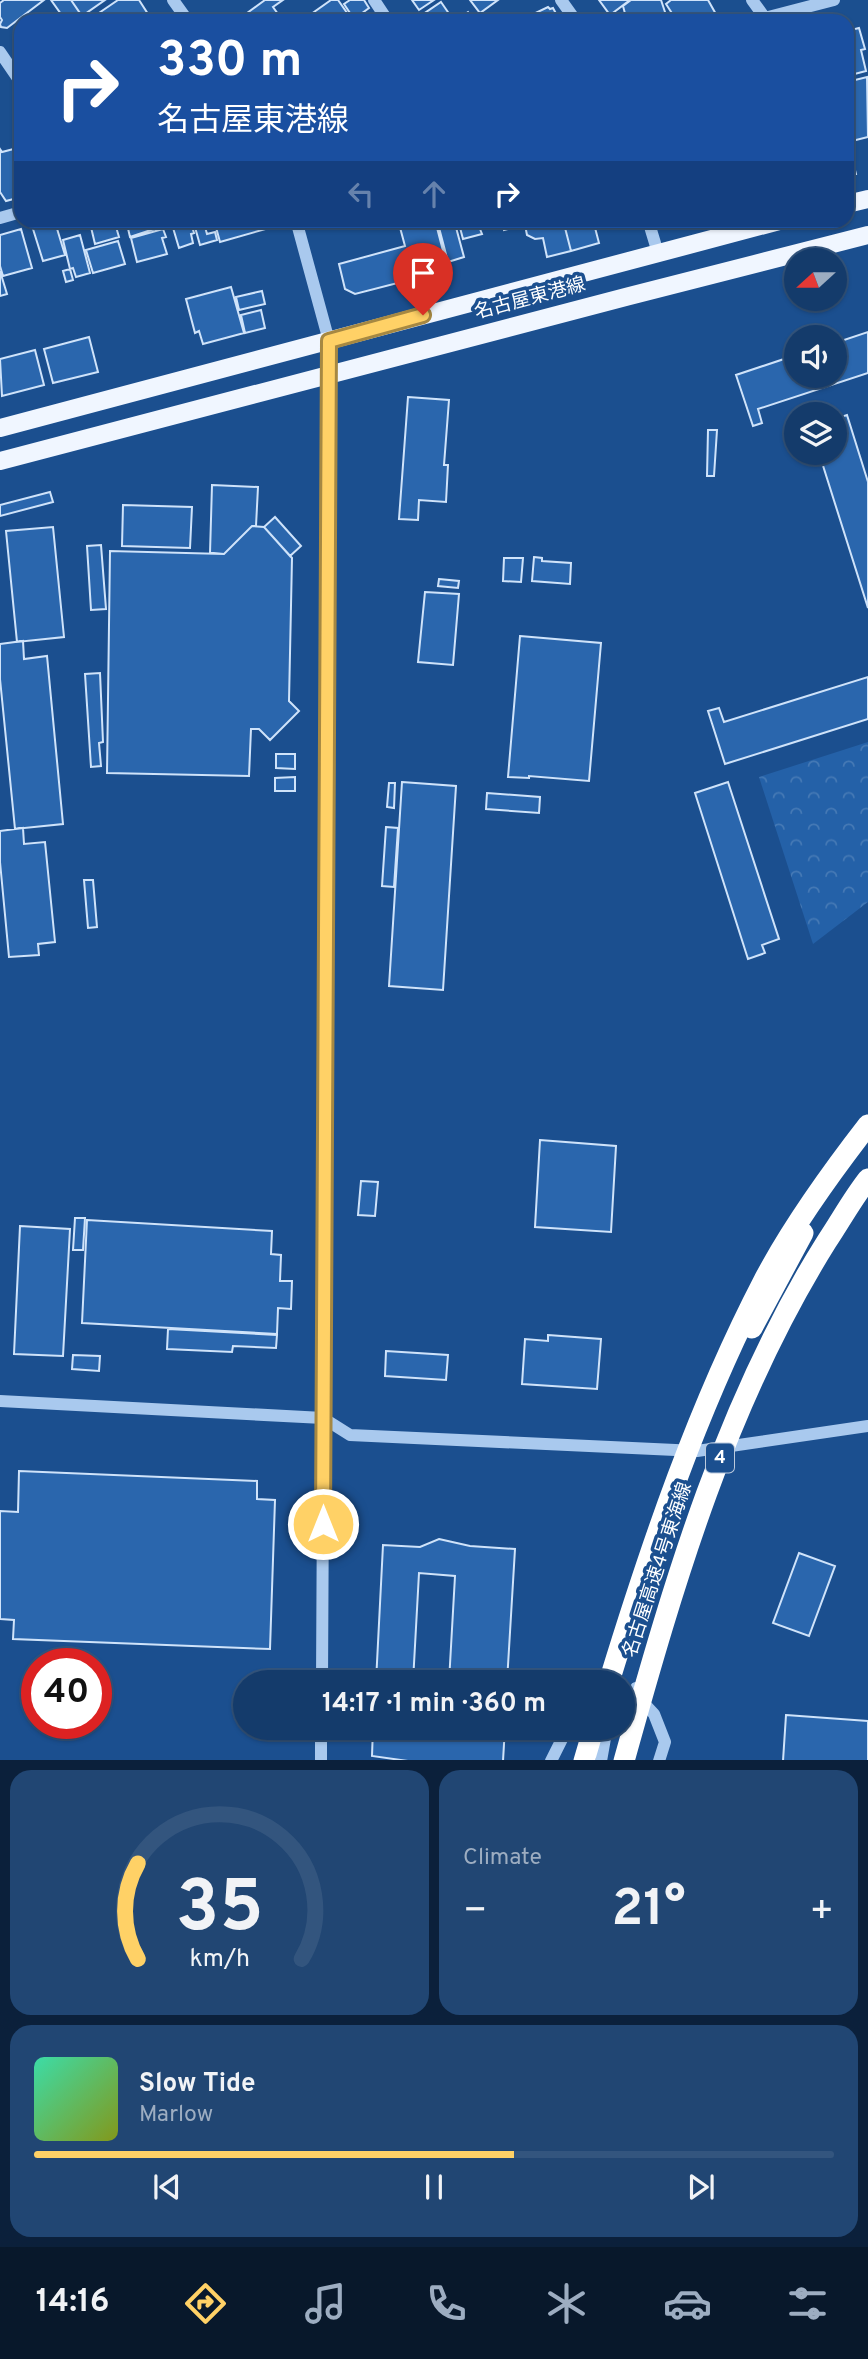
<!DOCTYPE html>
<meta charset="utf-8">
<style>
:root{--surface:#143b6b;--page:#214673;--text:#f1f3f6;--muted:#9dadc1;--line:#33557e;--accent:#ffd166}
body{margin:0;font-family:Overpass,"Noto Sans JP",sans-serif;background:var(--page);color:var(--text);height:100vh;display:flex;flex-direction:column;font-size:26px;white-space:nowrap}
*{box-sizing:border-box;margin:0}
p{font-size:23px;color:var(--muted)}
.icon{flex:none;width:38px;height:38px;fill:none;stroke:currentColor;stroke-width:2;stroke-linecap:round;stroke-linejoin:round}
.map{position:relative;height:1760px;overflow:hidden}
.sheet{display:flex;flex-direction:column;gap:10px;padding:10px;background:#0b203b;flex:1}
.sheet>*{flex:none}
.hud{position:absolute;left:14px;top:14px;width:840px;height:214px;border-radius:21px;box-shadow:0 2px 5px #0004,0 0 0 2px var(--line);background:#1a4fa0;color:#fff;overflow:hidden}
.needle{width:46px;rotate:249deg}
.controls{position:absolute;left:784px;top:248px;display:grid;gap:14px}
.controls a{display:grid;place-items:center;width:63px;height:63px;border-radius:50%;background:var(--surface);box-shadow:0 2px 5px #0004,0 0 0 2px var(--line);font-size:35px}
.speed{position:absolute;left:21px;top:1648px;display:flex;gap:14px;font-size:35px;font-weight:700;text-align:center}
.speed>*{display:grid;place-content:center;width:91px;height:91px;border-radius:50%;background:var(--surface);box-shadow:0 2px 5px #0004,0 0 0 2px var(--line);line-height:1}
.speed .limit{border:10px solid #d22;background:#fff;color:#111}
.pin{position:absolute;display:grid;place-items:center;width:60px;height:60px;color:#fff;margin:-72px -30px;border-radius:50% 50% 50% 0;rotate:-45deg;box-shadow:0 0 7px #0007}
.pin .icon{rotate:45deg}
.me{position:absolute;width:77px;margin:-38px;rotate:0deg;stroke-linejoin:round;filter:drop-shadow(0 0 5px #0008)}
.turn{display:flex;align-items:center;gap:24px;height:147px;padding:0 28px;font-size:32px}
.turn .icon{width:91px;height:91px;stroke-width:2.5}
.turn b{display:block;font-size:49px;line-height:60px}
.lanes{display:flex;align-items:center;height:66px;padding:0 28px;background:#0003;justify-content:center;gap:35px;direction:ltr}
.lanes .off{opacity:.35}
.big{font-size:52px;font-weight:700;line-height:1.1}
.sheet .widget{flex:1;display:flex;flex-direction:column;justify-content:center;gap:10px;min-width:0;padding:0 24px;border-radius:21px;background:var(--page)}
.sheet .dial{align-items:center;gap:0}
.dial svg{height:182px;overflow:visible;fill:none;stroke:var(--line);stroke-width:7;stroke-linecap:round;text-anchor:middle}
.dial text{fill:var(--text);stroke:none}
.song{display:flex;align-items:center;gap:21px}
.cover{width:84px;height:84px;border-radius:10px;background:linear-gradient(135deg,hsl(160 70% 55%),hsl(70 70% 35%))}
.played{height:7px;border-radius:4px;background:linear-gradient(90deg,var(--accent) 60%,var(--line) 60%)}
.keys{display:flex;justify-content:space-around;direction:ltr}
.heat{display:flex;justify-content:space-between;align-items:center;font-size:38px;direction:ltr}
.sheet .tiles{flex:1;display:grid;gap:10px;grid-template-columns:1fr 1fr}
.widget:last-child{grid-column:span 2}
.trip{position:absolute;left:233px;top:1670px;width:402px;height:70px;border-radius:35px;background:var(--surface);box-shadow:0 2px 5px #0004,0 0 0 2px var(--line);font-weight:700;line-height:70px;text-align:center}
.menu{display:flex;height:112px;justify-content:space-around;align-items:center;background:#08182b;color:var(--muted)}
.menu .icon{width:49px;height:49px}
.menu .on{color:var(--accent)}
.menu b{font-size:32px;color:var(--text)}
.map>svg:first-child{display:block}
</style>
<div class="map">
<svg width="868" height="1761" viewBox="0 0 868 1761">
<defs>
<pattern id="park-crowns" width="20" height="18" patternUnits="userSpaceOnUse" patternTransform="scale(1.75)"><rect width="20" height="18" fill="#2461a8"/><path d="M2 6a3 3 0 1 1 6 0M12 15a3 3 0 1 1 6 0" fill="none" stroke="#4579b5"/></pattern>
</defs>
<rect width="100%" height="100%" fill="#1b4f8f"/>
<!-- park -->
<path fill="url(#park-crowns)" d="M868,742v160l-55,42 -54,-167z"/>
<!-- building -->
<path fill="#2a66ad" stroke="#cfe3fa" stroke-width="2" d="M4,0h40l-37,28 -6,-1 -1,-3 2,-4 -2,-3v-14z
M51,0h20l11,16 -7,5h-9z
M71,0h34l-23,16z
M118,0h21l9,14 -11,7h-37l-4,-6z
M265,0h18l-10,7 10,14h-37l-3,-5z
M331,0h7l14,20 -42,1 -3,-4z
M350,0h14l5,8 -15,11 -10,-15z
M412,0h22l-15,10z
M470,0h28l-18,13z
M599,0h31l-20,15z
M631,0h30l5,15 5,-2 2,8h-46l-4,-15z
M671,0h37l9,16 -16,5h-24l-11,-17z
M441,2l11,16 -4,3h-30l-2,-2z
M548,7l2,2 3,-1 7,13h-34l-1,-3z
M468,12l7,9h-20z
M859,28l6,21 -4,1 5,21 -19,5v-45z
M867,77l1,60 -20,5 -1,-60z
M847,139l9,35 -9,3z
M21,147v50l-15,4 -6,-9v-43l2,3z
M95,220h19l5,17 -24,7 -5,-21z
M126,220h32l2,7 -30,10z
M190,220l4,13 -3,1 2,9 -14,5 -8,-27z
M193,220h10l4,14 8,-2 2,8 -17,5z
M214,220h53l2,8 -49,14z
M398,220h37l13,50 -93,24 -10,-5 -6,-25 66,-18z
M437,220h17l10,37 -16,5z
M458,220h37l1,4 -16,5 2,5 -19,5z
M501,220h62l8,31 -24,6 -4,-19 -8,1 -8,-4 -2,-10 -21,5z
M563,220h30l6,23 -28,8z
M623,220h23l1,5 -14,3 -1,-3 -8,2z
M55,222l10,33 -22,6 -10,-32z
M21,229l11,39 -29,8 -3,-10v-31z
M163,229l3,8 -4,1 5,16 -30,8 -6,-24z
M80,235l10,38 -14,4 -3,-9 -3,1 -7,-29z
M118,241l7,23 -32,9 -7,-23z
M70,269l3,11 -7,2 -3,-11z
M0,271l7,23 -7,2z
M231,287l13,46 -41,11 -4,-13 -4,2 -9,-34z
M262,291l3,13 -26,6 -3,-13z
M261,310l4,18 -20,5 -4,-18z
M868,332v41l-110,36 4,14 -9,3 -17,-51 60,-20v21h39v-33z
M89,337l9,35 -45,11 -9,-34z
M35,350l9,35 -42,11 -2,-37z
M408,397l41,3 -5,65h4l-2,37 -27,-2 -1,20 -19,-1z
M847,415l21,67v126l-49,-155h16v-34z
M708,430h9l-3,46h-7z
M212,485l46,2 -2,39h-4l-28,28 -14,-1z
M50,492l3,10 -53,14v-11z
M123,505l69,2 -2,41 -68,-2z
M275,517l26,29 -11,10 -26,-29z
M252,526l12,1 28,31 -3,143 10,10 -29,29 -11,-11h-8l-2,47 -142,-3 3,-222 114,3z
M53,527l11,110 -47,5 -11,-111z
M101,545l5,64 -15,1 -4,-64z
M534,557l8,1v3l29,2 -1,21 -38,-3z
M504,558h19l-2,24 -18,-1z
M439,579l20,2 -1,7 -20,-2z
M425,592l34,2 -6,71 -35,-3z
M520,636l81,7 -12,138 -60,-5v2l-21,-1z
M23,641l1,18 23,-3 16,168 -48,5 -15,-150v-35z
M100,673l3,69 -4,1 2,23 -10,1 -6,-93z
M868,677v42l-143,45 -17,-53 11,-3 5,14z
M276,754h19v15l-19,-1z
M295,777v14h-20v-13z
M402,782l54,4 -13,204 -54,-4z
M728,782l51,157 -17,6 3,8 -17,6 -53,-166z
M389,783h6l-1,25 -7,-1z
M487,793l53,4 -1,16 -53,-4z
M386,827l12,1 -4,59 -12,-1z
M23,828l1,16 21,-2 10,100 -17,2 1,11 -30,2 -9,-95v-31z
M84,880h9l4,47 -9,1z
M540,1140l76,6 -5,86 -76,-5z
M361,1181l17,1 -3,34 -17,-1z
M75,1218h10l-2,32h-10z
M87,1220l185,11 -1,23 10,1 -1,26h12l-1,28 -13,-1 -1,26 -195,-11z
M20,1226l50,3 -7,127 -49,-2z
M168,1329l109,6 -1,13 -43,-2 -1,6 -65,-3z
M548,1335l53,4 -4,50 -75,-5 3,-45 23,2z
M386,1351l62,4 -2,25 -61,-4z
M73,1355l27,1 -1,15 -27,-2z
M19,1471l238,10v18l18,1 -5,149 -257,-10 1,-19 -14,-1v-108l18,1z
M439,1539l31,7 45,3 -8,133h-58l6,-106 -36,-3 -6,109h-37l7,-137 37,2z
M799,1553l36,13 -26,70 -36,-13z
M786,1715l82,6v40h-85z
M373,1727h37v8l36,3 1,-11h58l-2,34h-95l-36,-5z"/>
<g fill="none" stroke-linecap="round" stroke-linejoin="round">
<!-- minor -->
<path stroke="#a9c9ee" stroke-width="12" d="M173,0l15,21
M374,0l14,21
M561,0l15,21
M752,0l13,18
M753,21l81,-21
M0,52l21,31
M0,218l21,-6
M296,220l33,121 -7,1341
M648,220l10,33
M0,1401l323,17 27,17 347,16 171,-25
M640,1699l14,15 11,28 -6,19
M623,1713l13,-25
M321,1761v-34
M551,1761l17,-34
M601,1761l6,-34"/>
<!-- major -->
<path stroke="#f0f6ff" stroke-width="18" d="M847,204l21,-5
M0,428l783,-208
M0,461c289,-75 578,-153 868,-226"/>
<!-- highway -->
<path stroke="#fff" stroke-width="21" d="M752,1328l51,-95
M584,1761l10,-34"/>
<!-- highway-bridge -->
<path stroke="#fff" stroke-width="21" d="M609,1682c42,-137 89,-275 155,-402 29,-55 66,-106 104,-155
M624,1761c50,-180 103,-361 203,-520 14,-21 26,-43 41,-62"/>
</g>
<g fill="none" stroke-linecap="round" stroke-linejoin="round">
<defs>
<path id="route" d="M323,1524l6,-1183 94,-26"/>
</defs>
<!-- route casing -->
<use href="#route" stroke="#a68842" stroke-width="18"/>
<!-- route -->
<use href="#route" stroke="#ffd166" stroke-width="12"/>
</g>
<g text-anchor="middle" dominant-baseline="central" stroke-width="7" stroke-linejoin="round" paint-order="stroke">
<!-- shield labels -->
<rect fill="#1b4f8f" stroke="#bbcadd" stroke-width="2" x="706" y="1443.5" width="28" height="29" rx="5"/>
<g font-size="18" font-weight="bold" fill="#fff">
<text x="720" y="1458">4</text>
</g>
<!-- street labels -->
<g font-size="19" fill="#fff" stroke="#1b4f8f">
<text transform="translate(530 299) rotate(-15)">名古屋東港線</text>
<text transform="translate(658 1570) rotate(-72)">名古屋高速4号東海線</text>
</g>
</g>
</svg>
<div class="controls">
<a><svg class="needle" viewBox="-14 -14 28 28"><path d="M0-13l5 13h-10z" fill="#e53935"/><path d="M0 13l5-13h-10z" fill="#9dadc1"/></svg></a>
<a><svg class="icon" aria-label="sound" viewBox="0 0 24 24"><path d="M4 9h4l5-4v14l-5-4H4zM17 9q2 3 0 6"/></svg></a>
<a><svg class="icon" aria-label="layers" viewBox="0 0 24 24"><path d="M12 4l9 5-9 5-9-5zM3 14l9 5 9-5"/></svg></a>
</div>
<div class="speed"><div class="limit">40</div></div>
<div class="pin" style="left:423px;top:315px;background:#d93025"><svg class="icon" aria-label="arrive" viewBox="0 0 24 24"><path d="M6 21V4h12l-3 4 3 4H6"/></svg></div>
<svg class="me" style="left:323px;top:1524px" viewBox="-20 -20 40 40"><circle r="17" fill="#ffd166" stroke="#fff" stroke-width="3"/><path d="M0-11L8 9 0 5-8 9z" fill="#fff"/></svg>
<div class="trip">14:17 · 1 min · 360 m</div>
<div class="hud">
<div class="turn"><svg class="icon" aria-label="right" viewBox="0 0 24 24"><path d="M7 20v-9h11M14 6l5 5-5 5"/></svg><div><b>330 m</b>名古屋東港線</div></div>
<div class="lanes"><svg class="icon off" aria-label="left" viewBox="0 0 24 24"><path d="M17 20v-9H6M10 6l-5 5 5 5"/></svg><svg class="icon off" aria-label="ahead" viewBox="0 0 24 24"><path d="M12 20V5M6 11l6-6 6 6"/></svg><svg class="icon" aria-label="right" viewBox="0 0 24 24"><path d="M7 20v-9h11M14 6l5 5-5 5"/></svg></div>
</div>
</div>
<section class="sheet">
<div class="tiles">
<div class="widget dial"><svg viewBox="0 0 100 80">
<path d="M14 69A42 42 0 1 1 86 69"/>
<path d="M14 69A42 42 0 0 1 14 27" stroke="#ffd166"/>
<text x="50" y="56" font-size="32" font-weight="700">35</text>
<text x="50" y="72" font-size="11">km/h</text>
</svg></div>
<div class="widget"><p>Climate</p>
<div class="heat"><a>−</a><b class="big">21°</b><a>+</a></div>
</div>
<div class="widget">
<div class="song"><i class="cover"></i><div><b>Slow Tide</b><p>Marlow</p></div></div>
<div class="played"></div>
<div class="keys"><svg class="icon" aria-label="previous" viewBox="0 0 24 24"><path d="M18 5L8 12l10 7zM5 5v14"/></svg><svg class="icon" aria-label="pause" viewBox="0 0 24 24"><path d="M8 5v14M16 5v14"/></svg><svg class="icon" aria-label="next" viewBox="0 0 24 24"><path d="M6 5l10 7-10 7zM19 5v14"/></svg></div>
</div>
</div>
</section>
<nav class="menu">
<b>14:16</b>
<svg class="icon on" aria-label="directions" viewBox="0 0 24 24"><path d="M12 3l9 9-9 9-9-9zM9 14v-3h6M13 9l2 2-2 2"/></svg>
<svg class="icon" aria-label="music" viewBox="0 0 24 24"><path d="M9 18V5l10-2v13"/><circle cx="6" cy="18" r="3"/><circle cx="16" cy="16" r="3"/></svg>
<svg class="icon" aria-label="phone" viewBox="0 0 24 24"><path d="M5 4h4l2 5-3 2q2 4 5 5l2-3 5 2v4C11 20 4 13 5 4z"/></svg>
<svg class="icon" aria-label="climate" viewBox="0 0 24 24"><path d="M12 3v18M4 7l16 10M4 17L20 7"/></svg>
<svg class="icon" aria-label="car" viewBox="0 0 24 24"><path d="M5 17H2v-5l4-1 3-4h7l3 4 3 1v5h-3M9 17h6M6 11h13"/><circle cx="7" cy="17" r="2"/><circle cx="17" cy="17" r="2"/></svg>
<svg class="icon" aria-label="filters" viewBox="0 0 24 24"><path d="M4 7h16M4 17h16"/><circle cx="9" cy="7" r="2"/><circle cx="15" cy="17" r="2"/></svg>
</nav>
